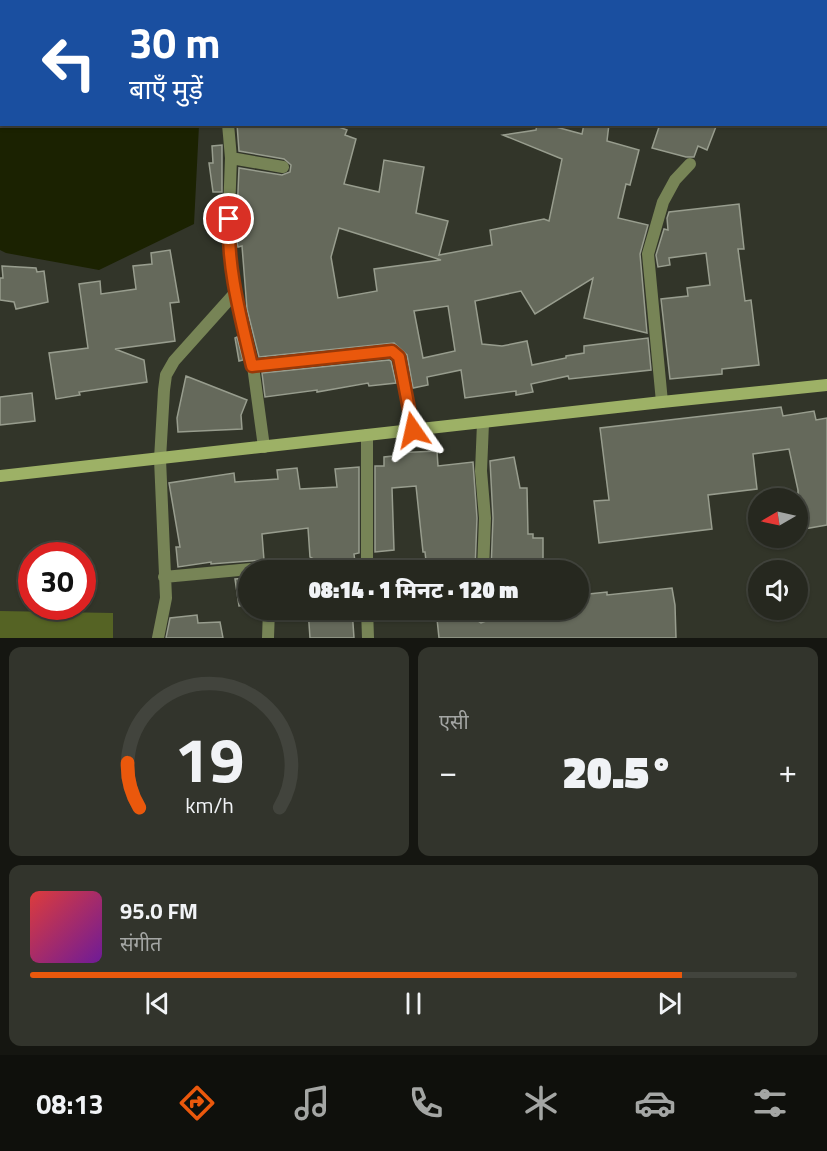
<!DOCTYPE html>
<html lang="hi">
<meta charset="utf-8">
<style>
:root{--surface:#26281f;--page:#32342c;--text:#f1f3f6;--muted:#a4a6a4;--line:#42443d;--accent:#ea580c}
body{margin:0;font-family:"Titillium Web","Noto Sans Devanagari",sans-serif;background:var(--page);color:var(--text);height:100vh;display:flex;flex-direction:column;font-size:22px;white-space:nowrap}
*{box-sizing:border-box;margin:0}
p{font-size:20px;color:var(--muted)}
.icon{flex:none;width:33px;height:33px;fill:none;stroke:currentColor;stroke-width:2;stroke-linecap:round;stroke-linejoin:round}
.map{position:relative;height:638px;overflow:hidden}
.drawer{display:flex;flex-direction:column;gap:9px;padding:9px;background:#151611;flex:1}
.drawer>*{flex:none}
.banner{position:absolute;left:0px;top:0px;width:828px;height:126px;box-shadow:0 2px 4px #0004,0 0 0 2px var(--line);background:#1a4fa0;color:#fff;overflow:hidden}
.needle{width:39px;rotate:261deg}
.controls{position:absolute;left:748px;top:488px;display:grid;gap:12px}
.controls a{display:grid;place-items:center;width:60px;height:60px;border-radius:50%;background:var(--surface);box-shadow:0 2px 4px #0004,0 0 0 2px var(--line);font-size:30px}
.speed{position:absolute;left:18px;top:542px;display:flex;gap:12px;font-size:30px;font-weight:700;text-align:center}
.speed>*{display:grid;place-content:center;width:78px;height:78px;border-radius:50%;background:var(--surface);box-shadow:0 2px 4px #0004,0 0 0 2px var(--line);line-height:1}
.speed .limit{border:9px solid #d22;background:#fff;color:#111}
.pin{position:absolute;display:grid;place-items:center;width:51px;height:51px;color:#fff;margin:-26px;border:3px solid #fff;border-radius:50%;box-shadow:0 2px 6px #0007}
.me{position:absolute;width:66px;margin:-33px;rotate:349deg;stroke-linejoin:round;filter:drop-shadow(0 0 4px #0008)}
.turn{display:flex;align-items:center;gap:21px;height:126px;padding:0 30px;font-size:27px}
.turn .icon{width:78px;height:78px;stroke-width:2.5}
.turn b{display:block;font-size:42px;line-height:51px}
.big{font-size:45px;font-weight:800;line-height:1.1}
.drawer .card{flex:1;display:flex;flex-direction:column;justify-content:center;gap:9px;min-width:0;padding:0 21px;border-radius:12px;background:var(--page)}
.drawer .dial{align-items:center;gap:0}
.dial svg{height:156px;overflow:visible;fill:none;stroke:var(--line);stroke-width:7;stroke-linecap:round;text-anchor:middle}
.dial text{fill:var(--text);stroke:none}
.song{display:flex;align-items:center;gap:18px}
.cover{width:72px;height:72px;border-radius:9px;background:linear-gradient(135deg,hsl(0 70% 55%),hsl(280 70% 35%))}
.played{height:6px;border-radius:3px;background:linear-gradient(90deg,var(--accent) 85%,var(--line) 85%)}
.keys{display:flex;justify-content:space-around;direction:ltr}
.heat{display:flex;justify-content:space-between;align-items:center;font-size:33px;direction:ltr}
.drawer .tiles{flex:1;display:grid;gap:9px;grid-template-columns:1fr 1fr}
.card:last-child{grid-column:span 2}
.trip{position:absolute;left:238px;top:560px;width:351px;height:60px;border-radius:30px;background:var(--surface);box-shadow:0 2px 4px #0004,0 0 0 2px var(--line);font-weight:800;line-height:60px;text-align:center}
.tab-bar{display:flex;height:96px;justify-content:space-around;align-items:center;background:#0f100c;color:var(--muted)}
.tab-bar .icon{width:42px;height:42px}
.tab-bar .current{color:var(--accent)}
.tab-bar b{font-size:27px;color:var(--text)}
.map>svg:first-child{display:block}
</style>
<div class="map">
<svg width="827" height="638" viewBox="0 0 827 638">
<rect width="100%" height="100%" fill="#323529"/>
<!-- green -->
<path fill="#556324" d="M0,611l113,2v25h-113z"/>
<!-- water -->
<path fill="#1b2201" d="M0,0h205l-203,2v122l197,1 -5,99 -95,46 -93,-17 -6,-3z"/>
<!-- building -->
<path fill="#65695b" stroke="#989d8e" stroke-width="1.5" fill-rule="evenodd" d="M237,124h94l16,6 -2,5 11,4 -12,45 35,8 5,-32 40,7 -8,46 32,8 -9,34 53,-10 -2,-15 54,-11 5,2 13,-62 -59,-24 33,-5 1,-6h8l37,10 2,-10h25l-2,17 32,9 -9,35 -4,-1 -8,34 30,7 -8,29 7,79 -63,-15 9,-40 -58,36 -14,-23 -46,10 7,43 20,2 25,-5 5,24 34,-7v-2l18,-3v-7l64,-8 3,32 -82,9 -1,-3 -37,8 2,8 -17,3v-4l-51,7 -4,-28 -34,7 1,8 -15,3 -6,-33 -13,-12 -135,14 -12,-48 -5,-63 -4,1 -2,-9 3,-70 43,7 8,-3 1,-7 -7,-6 -45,-8zM339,228l99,31 3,1 -67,9 3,22 -39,7 -7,-41zM448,306l7,45 -32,7 -9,-47z
M660,124h57l-10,26 -9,-4 -4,11h-8l-34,-9z
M222,145v47h-9l-4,-29h4l-1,-17z
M739,204l5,45h-6l7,52 6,-1 8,65 -37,4v5l-52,5 -9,-80 27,-3 -1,-8 23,-3 -4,-32 -37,5 1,7 -12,2 -2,-12 8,-26 4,1 -1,-12 2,-6z
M170,250l9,52 -9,1 5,38 -60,8 29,11 3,22 -68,10 1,3 -24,4 -7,-46 39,-5 -9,-64 21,-3 1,13 35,-5 -3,-23 19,-2 -1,-11z
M2,266l34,2 1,4 7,-1 4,31 -32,7 -2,-7 -14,-2v-22h3z
M237,337l6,23 -4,1 -4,-23z
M389,360l2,1 5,22 -27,3 -1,-3 -51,9v-2l-52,7 -3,-24z
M186,376l61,24 -6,15 1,14 -64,3 -1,-14z
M32,393l3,28 -35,4v-28z
M781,407l2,9 31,-5 2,9 11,-2v107l-29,5v-40l-9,-41 -36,5 4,35 -49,6 4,34 -113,14 -5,-42 15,-1 -9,-72z
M437,451l1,15 35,-4 4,56 -2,52h-48l-2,-18h-2l-7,-66 -24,2 2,62 -19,2v-86h9v-9l9,-1v-3z
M514,457l6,31h7l1,46h5v4h10v24h-50v8h-2l2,-52 -3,-57z
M359,467v86l-5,1 2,16h-36l-1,-8 -9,-5 -2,-29 -46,6 2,26 -53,4v-2l-33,5 -2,-20h4l-11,-64 65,-10 1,9 43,-3 -1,-9 20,-2 3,21 37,-2 -2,-18z
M249,578v27l-10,1 -4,-27z
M672,588l3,17 1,33h-237l-3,-29h38l1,10 6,4 8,-3 1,-11h29v6l4,1h37v-6l19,-1v-14l28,-3v3z
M308,609h44l2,29h-44z
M197,615l1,8 22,-1 3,16h-57l4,-20z"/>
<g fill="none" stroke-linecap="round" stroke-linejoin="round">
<!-- street -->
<path stroke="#778456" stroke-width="12" d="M250,2l1,-2
M228,124l3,34 -3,81 7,54 18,73 11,81
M231,158l52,9
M253,366l139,-15 7,6 14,73
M662,402l-14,-148 15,-52 12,-22 15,-16
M483,423l-2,48 4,47 -2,52
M367,435v135
M164,577l142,-13 6,3v3
M367,609l1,29
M482,615v-6
M158,638l8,-40 -6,-139 4,-69 2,-15 8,-14 61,-68
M268,638l1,-29"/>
<!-- secondary -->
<path stroke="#9db166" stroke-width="12" d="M0,476l662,-74 165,-17"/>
</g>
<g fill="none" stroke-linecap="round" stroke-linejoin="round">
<defs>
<path id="route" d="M229,219c-2,50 12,99 23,147l140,-15 7,6 14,73"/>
</defs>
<!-- route casing -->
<use href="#route" stroke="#983908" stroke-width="15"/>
<!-- route -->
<use href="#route" stroke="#ea580c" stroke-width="10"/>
</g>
</svg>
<div class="controls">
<a><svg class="needle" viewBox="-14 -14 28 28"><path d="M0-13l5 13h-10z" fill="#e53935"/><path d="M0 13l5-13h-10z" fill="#a4a6a4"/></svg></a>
<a><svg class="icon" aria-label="sound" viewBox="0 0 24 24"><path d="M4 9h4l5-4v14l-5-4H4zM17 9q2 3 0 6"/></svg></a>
</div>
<div class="speed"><div class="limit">30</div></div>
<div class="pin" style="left:229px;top:219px;background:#d93025"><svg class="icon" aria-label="arrive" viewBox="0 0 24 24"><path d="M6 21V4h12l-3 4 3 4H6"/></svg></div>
<svg class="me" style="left:413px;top:430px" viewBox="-20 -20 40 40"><path d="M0-17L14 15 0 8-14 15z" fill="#ea580c" stroke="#fff" stroke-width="4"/></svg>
<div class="trip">08:14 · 1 मिनट · 120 m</div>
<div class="banner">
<div class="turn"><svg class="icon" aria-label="left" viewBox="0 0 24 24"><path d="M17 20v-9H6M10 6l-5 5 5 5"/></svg><div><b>30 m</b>बाएँ मुड़ें</div></div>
</div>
</div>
<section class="drawer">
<div class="tiles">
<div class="card dial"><svg viewBox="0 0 100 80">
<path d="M14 69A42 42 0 1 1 86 69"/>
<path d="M14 69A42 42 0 0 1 8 46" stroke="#ea580c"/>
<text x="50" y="56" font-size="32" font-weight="700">19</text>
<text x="50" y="72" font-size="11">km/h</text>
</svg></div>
<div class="card"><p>एसी</p>
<div class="heat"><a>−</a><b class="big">20.5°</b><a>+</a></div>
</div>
<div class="card">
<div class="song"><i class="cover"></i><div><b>95.0 FM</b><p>संगीत</p></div></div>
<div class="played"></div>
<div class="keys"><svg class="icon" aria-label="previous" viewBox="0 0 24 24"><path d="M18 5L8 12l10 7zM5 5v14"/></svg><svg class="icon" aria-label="pause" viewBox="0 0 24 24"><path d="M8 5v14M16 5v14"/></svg><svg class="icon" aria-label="next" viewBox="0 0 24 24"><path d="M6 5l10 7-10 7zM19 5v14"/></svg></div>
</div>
</div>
</section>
<nav class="tab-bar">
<b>08:13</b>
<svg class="icon current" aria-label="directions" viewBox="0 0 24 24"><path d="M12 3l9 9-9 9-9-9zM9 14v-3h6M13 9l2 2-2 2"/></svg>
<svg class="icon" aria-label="music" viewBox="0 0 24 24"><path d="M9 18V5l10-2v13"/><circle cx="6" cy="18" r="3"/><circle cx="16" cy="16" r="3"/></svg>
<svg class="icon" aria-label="phone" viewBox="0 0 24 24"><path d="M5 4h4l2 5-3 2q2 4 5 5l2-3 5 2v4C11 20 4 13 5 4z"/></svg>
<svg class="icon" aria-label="climate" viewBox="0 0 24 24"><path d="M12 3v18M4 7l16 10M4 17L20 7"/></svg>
<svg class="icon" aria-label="car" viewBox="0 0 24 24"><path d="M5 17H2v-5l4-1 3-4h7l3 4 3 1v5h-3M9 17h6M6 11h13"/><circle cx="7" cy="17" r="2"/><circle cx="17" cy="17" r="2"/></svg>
<svg class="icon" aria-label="filters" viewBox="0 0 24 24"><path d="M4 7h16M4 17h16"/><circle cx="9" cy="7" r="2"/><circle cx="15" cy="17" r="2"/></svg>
</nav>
